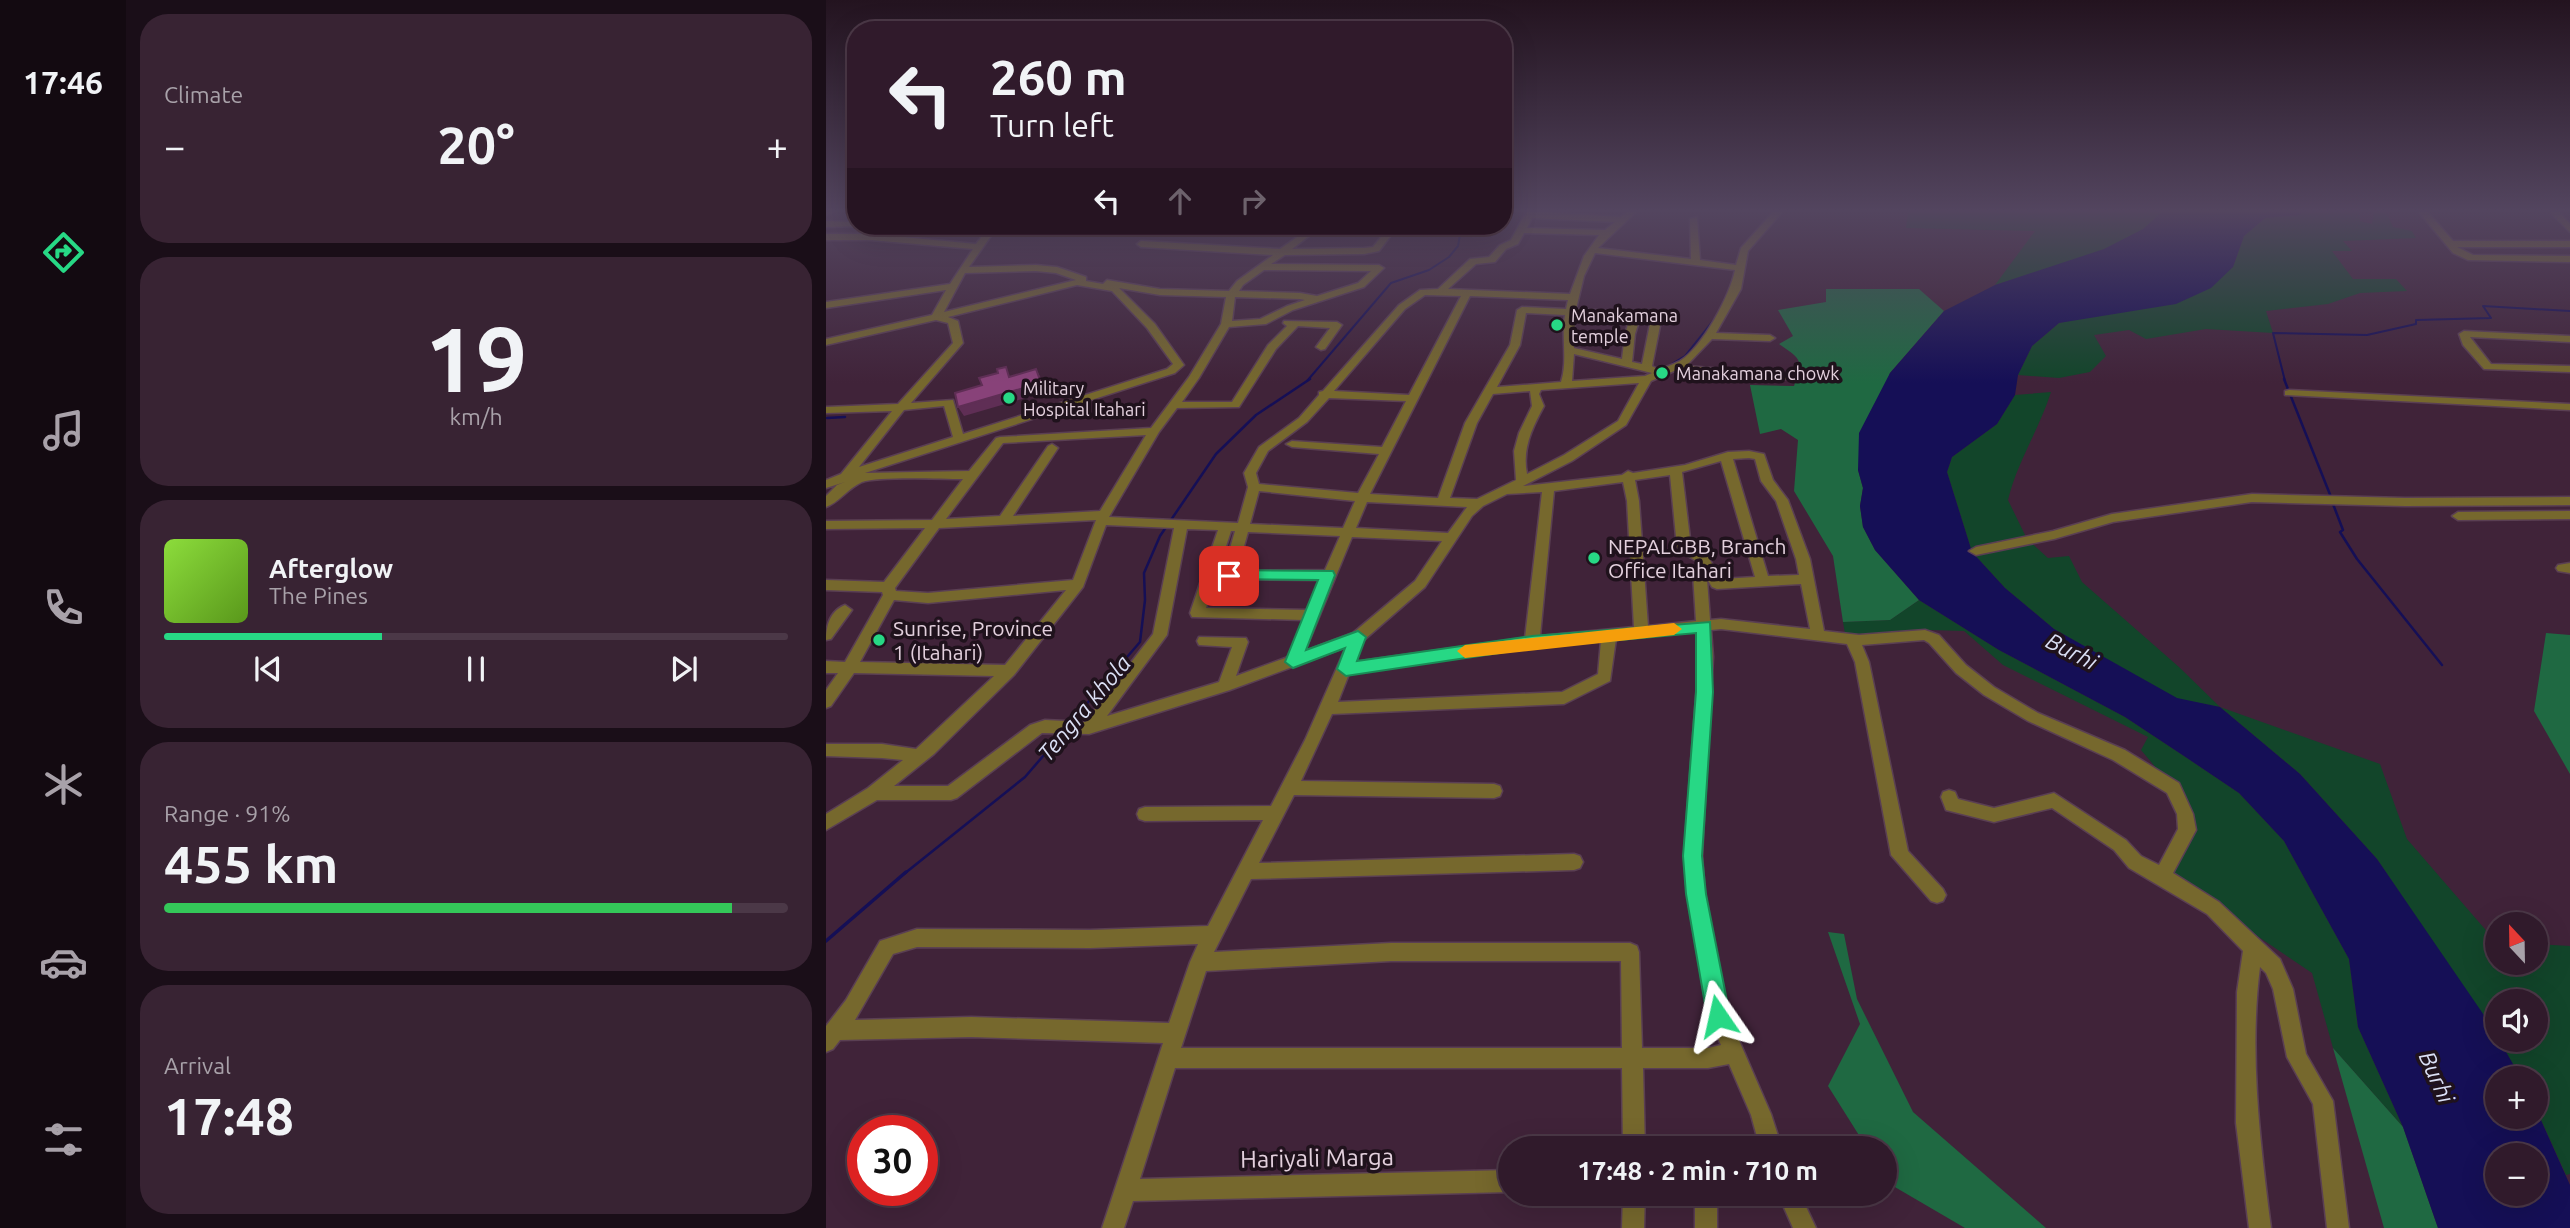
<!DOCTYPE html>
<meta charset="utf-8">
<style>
:root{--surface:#301a2b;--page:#382333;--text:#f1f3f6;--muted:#a8a1a9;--line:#4b3847;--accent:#27d885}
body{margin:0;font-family:Ubuntu,sans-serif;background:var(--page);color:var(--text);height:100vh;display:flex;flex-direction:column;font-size:26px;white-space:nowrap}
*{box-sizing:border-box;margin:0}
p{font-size:23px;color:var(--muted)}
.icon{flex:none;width:38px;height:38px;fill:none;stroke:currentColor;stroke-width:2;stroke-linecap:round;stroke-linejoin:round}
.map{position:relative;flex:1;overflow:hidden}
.panel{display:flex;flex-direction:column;gap:14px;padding:14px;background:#1a0e18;width:700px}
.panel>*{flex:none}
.banner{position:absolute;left:21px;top:21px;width:665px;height:214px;border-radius:28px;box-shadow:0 7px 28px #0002,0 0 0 2px var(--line);background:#301a2b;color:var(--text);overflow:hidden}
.needle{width:46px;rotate:338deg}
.controls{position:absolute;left:1659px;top:912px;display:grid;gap:14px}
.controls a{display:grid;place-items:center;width:63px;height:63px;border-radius:50%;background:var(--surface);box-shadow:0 7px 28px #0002,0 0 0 2px var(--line);font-size:35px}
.speed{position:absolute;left:21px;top:1115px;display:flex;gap:14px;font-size:35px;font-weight:700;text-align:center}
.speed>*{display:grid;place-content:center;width:91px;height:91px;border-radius:50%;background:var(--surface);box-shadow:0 7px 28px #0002,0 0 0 2px var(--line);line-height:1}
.speed .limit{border:10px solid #d22;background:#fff;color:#111}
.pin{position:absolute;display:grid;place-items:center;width:60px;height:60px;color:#fff;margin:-30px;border-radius:14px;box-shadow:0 4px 10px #0006}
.me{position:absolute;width:77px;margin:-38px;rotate:349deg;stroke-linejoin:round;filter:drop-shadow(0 0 5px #0008)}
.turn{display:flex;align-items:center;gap:24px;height:147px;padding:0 28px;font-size:32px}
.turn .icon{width:91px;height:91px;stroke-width:2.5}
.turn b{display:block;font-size:49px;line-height:60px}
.lanes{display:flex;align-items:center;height:66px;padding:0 28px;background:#0003;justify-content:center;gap:35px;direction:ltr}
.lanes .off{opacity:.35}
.big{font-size:52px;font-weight:600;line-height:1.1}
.panel .tile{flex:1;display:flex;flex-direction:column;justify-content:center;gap:10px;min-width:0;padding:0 24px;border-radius:28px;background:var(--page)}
.panel .dial{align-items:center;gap:0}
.dial b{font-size:91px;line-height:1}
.song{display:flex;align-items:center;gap:21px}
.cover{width:84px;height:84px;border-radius:10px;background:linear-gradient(135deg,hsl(90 70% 55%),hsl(90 70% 35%))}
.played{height:7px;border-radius:4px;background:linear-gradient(90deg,var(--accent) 35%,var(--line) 35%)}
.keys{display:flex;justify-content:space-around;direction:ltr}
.heat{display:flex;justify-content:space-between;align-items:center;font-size:38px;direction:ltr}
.charge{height:10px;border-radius:5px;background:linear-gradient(90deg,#34c759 91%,var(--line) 0)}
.trip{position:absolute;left:672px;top:1136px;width:399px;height:70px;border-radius:35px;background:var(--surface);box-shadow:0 7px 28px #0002,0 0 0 2px var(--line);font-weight:600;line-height:70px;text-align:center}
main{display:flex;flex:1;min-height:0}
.tab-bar{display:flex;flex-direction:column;width:126px;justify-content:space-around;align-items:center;background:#130a11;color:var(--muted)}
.tab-bar .icon{width:49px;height:49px}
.tab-bar .current{color:var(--accent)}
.tab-bar b{font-size:32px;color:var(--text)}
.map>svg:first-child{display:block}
</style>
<main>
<nav class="tab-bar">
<b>17:46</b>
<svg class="icon current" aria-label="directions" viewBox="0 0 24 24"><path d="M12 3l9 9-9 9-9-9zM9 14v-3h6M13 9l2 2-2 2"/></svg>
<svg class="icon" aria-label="music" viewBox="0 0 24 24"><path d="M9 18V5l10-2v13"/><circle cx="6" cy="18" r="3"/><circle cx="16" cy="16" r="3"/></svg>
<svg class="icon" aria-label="phone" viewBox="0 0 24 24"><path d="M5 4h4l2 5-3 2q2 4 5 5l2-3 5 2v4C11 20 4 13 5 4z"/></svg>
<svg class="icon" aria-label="climate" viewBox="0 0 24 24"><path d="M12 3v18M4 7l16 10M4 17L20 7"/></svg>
<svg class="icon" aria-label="car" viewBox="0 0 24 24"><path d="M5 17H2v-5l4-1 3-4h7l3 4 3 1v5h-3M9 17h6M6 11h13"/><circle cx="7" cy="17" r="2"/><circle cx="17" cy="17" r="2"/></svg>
<svg class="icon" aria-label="filters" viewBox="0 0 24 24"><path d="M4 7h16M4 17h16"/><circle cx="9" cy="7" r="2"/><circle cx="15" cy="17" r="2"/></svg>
</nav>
<section class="panel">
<div class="tile"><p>Climate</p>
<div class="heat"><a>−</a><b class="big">20°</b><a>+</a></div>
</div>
<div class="tile dial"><b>19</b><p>km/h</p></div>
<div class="tile">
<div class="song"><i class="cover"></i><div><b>Afterglow</b><p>The Pines</p></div></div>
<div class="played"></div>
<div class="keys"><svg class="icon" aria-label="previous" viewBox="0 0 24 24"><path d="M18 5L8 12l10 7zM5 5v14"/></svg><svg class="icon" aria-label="pause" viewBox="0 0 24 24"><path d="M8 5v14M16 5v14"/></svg><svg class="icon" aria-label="next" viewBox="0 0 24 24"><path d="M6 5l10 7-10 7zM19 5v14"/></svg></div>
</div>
<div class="tile"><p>Range · 91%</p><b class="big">455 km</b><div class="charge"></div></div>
<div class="tile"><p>Arrival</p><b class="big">17:48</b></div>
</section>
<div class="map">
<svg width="1744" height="1228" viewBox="0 0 1744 1228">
<rect width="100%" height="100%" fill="#402339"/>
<!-- green -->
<path fill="#12452a" d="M1082,211h255c-22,35 -128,61 -168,74l40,-54 -129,-3z
M1476,211h57l1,10 12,3 2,-13h12l7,16 19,4 4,7 -73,3 9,10h-20l21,28h43l11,12 -47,2 -32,11 -62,7 7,22 -67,-4 -60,10 -17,-9 -35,5 12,21 -16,16 -31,6 -41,-3 14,-29 27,-23 26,-6 148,-50 11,-31 21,-18 34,-3z
M1225,392c-12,38 -34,70 -43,108l19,39 21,19 21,-2 13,26 97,85 41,40 160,57 27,75 90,104v19h39v-18l34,2v228l-4,1 -30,-66v-31h-15l-22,-38h37v-39h-39v36l-120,-178 -77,-85 -80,-67 -43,-8 -123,-70 -49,-41 -33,-36 -25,-80 5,-15 45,-33 18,-29z
M1093,600l80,50 126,67 59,39 55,37 45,48 65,118 9,68 45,100 -70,-79 -21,-75 -148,-100 23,-43 -14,-42 -32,-38 7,-13 -145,-72 -39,-34 -34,-1 -84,10 -3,-18 47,-2z"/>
<!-- forest -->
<path fill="#1f6942" d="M1000,289h93l25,22 -54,62 -32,97 5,18 -3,18 3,21 12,23 44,50 -29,20 -47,2 -10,-66 -39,-65 4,-51 -17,-11 -21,5 -10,-49 44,1c9,-27 8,-26 -15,-42l14,-8 -15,-26 48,-8z
M1720,633l24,2v139l-36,-63z
M1002,932l16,2 13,65 56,113 133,116h-81l-77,-45 -3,-5v-30h-18l-39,-62 32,-62z
M1507,1048l70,79 35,101h-54z"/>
<!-- water -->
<path fill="#150f56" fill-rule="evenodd" d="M1337,211h139l-2,4 -35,3 -21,18 -11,31 -22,21 -35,16 -117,19 -27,23 -14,29 -3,20 -18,29 -45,33 -5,15 25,80 33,36 49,41 123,69 43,9 80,67 77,85 113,165 31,54h-24v38h39v-7l34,76v43h-132l-35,-101 -45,-100 -9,-68 -65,-118 -45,-48 -55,-37 -59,-39 -126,-67 -80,-50 -44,-50 -12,-23 -3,-21 3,-18 -5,-18 1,-37 31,-60 54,-62 51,-26 109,-36 39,-20zM1671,1155h39v39h-39z"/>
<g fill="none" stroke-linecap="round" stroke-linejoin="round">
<!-- stream-far2 -->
<path stroke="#150f56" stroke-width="2" d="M839,368l20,-12 31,-39
M481,381l84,-98 38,-13 20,-13 9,-11 2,-11 9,-9
M1459,381l-12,-48 94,2 49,-11v-4l75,-2 -8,-12 87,5"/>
<!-- stream-far1 -->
<path stroke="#150f56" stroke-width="2.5" d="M1458,379l47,118
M1,418l18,-1
M1507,504l10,26 -3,2 17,27 85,106
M245,722l69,-80 5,-42 -1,-27 16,-37 56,-82 40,-39 54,-36
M78,874l121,-97 38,-44"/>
<!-- stream -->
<path stroke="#150f56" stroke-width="3.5" d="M0,941l80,-69"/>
<defs>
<path id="minor" d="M0,211h9l-9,4z
M701,211l94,6 7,-6h9l-39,37 93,11 -1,-40 7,-2 3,43 36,5 5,-17 33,-37h9l-35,40 -7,38 -25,44 54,2 5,3 -5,3 -58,-2 -26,27 110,9 5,3 -1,2 -126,-9 -23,10 -25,44 -54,36 -49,25 99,-11 6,-4 5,2 52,-8 43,-13 21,-1 15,3 9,26 15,20 22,59 14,72 35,4 66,-5 14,5 27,30 28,22 44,26 87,37 54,33 14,31 3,16 -23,43 46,29 61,57 13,30 13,65 27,47 16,127h-22l-14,-124 -26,-47 -14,-68 -7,-16 -6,-6c-11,86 0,175 11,261h-22l-13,-105 1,-131 6,-41 -36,-37 -78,-46 -15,-18 -62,-42 -58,14 -48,-12 -5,-13 2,-5 6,-2 6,2 3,7 36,9 60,-15 72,47 15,16 18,9 19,-36 -1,-15 -10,-21 -54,-33 -85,-39 -44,-26 -28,-22 -27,-30 -5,-3 -62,5 7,17 39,189 35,38 3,6 -3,6 -6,2 -6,-2 -40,-46 -36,-193 -8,-18 -126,-15 -10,1 2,27 -11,199 3,38 23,121 43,99 11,34h-22l-9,-33 -22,-51 -21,4h-65l2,80h-22l-1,-80h-447l-35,111 370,-9v22l-377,9 -9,27h-22l61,-185 -192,-6 -131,3 -7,9 -7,3v-26l20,-26 34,-59 37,-12 173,1 118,-4 55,-106 -118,1 -6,-2 -2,-5 2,-5 6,-2 126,-1 34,-66 41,-93 -116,43 -141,44 -47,-1 -85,65 -6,2h-74l-51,30v-16l42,-26 35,-28 -21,-2 -56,-2v-12h56l34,5 78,-73 -140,-3 -23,33 -5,2v-18l12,-17h-12v-12l19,1 38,-67 -1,-3 -56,-2v-10l58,2 41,-54 -99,1v-8l106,-1 31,-41c-21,0 -85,-3 -101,3 -15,7 -24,21 -36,25v-11l11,-11 8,-3 -19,6v-8l15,-6 51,-63 -66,2v-6l72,-3 55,-61 -5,-20 -12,-3 -110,25v-6l106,-24 14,-25 -120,18v-6l124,-18 23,-35 -102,-9h-45v-6h45l105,10 14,-18h8l-29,41 67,-2 21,2 29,10v4l17,3 4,-4 53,9 69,2 8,-10 36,-26 -132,-8 -4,-3 4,-3 139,8 33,-23h9l-30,23 72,-1 9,-1 17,-21h8l-19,25 -15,3 -79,1 -14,9 108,1 5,3 -20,19 -71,23 -27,14 -37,3 -30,51 -17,24h50l36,-57 19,-19 -4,-3 1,-2 53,1 5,3 -17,24 -4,1 -5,-3 14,-19 -32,-2 -22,23 -37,58 -62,1 -18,24 -50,85 129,6 10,-36 -4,-14 15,-26 40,-29 20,-23v-3l4,-1 76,-86 21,-15 18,-1 32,-30 19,-2 11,-12 11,-5zM706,218l83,4 -10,8 -78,-2zM698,233l75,2 -15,21 -14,38 -122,-5 28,-25 19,-2 11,-13 12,-5zM769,253l140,17c-5,25 -32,77 -55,91 -6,3 -14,6 -21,9l-7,-4 10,-50 -2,-2 -84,-5 8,-33zM438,270l107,1 -13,12 -41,13 -17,-3 -61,-2 4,-6zM210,271l20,2 20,7 -132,32 21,-39zM251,285l35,6 35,37 26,36 -6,5 -204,65 -10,-34 -42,3 52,-60 -5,-22 -10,-4zM293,288l41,7 66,2 -5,27 -32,53 -38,51 -151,9 -4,1 -27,33 -104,2 310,-100 9,-8 -29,-41zM599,295l36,1 -52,99 -75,-4 71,-82zM644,296l98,4 -2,9 -44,-2 -5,3 -7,35 -45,78 -27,75 -68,-4zM409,297l65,2 5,1 -18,6 -27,13 -28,2zM700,313l39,2c-4,22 3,45 -4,67l-64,5 23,-42zM749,315l55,3 -5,16 -3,25 -48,-11zM814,318l11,1 -9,45 -10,-2 3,-28zM748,354l78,19 -7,3 -73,5zM813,383l-21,38 -54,34 -37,19c-5,-25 5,-46 17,-68l-5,-12 2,-4zM704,391l2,15 -13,27 -5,18 2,29 -39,19 -27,-1 27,-75 16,-29zM503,398l77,3 -24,46 -90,-6 -6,3 6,3 87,7 -21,39 -99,-9 -3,-11 12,-22 39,-29zM118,406l9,31 -94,30 45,-57zM320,435l-46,76 -87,5 45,-68 -6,-4 -4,2 -48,70 -54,3 57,-76zM923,458l6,1 6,22 15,20 20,58 3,16 -31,1 -35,-117zM895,461l34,116 -34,2 -14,-24 -16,-8 -9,-75zM844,475l7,72c6,10 16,9 22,17l-6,10 3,47 -48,5 -9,-125 -4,-21zM797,482l4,19 7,126 -94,9 14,-145zM433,491l96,10 -12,27 -93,-4zM716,492l-17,146 -171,24 10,-22 61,-53 47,-71 11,-10 24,-12zM541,502l100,5 -19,26 -92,-5zM270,520l-23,60 -145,13 -32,-2 -1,-3 44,-60zM280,525l68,3 -21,106 -68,88 -40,-2 -15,5 -82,61h-54l40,-32 80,-79 69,-88zM361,529l31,1 -28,83 2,4 112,3 -16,37 -52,19 12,-34 -2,-4 -47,-1 -2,4 2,4 33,2 -13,35 -112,34 60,-81zM405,531h4l-13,45 2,3 97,1 -13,30 -102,-2zM422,532l92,4 -15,34 -88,1zM526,537l90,4 -27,40 -62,52 -48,18zM881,579l5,8 5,2 84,-5 9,45 -89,-10 -11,1zM240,590l-61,75 -145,-3 34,-62 34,3zM871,631l2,26 -15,199 3,38 21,122 13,29 -13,3h-66l-3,-96 -2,-6 -7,-3h-239l-177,9 37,-73 323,-9 6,-2 3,-6 -3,-6 -6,-2 -315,9 35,-68 200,3 6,-2 2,-5 -2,-5 -6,-2 -193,-3 31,-67 232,-10 46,-23 6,-42zM775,641l-3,33 -36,18 -224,10 11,-28 183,-27zM372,944l-8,18 -21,61 -198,-6 -116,3 38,-66 24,-7 173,1zM565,961h230l1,87h-441l25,-77z
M1592,211h9l26,30h117v6h-113l16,8 97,1v6l-102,-2 -15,-7z
M1723,211h9l12,13v8z
M0,221l28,1 4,4 -32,1z
M1638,331l106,5v6l-100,-5 21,27 79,2v6l-86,-3 -21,-24 -4,-11z
M1463,390l281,14v6l-285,-15v-4z
M1426,494l153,4 165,-1v8l-165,1 -153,-4 -139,20 -59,17 -78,16 -7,-4 7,-4 77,-16 59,-17z
M1744,511v8l-112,1 -6,-4 6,-4z
M1744,563v10l-12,-2 -2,-3 2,-3z
M19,605l7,5 -21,29 -5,1c0,-14 4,-29 19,-35z
M797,1194h22l-1,34h-22z
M869,1194h22v34h-22z
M952,1194h22l16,34h-23z"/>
</defs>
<!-- minor casing -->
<use href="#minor" stroke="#5a3f53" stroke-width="3"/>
<!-- minor -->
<use href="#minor" fill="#76682d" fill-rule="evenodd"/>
</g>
<!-- shaded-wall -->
<path fill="#5f2e55" d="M210,369l5,9 5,14 -82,24 -6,-9z"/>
<!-- building -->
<path fill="#884279" stroke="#5f2e55" stroke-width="2" d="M180,367l3,10 27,-8 5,14 -83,24 -3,-14 27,-8 -3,-7 19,-5 -1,-4z"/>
<!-- sky -->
<linearGradient id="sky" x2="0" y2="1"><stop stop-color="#23131f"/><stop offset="0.55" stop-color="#53455f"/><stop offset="1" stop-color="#53455f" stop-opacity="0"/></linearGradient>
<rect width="1744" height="383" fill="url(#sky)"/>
<!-- route -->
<path fill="#27d885" stroke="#198c56" stroke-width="2" d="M403,570l104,1 2,4 -29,75 52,-19 8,6 -9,24 175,-25 178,-14 3,70 -11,164 4,38 24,122 -4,8 -8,3 -7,-3 -4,-8 -21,-122 -3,-38 13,-164v-59l-164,15 -186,28 -9,-7 8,-21 -52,20 -8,-6 33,-82 -95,-1v-7z"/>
<!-- slow -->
<path fill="#f59e0b" d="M848,623l8,6 -8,6 -209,23 -8,-7 8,-6z"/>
<!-- markers -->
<g fill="#27d885" stroke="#1f121c" stroke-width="2.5">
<circle cx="731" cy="325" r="7"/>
<circle cx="836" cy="373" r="7"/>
<circle cx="183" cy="398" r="7"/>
<circle cx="768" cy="558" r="7"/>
<circle cx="53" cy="640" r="7"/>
</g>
<g text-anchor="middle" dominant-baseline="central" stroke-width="7" stroke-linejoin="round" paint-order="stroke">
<!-- far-poi labels -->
<g font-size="18" fill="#e3d0dd" stroke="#1f121c" text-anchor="start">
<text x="745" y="315">Manakamana<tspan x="745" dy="21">temple</tspan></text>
<text x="850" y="373">Manakamana chowk</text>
<text x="197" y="388">Military<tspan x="197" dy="21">Hospital Itahari</tspan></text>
</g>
<!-- poi labels -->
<g font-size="21" fill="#e3d0dd" stroke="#1f121c" text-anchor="start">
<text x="782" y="546">NEPALGBB, Branch<tspan x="782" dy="24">Office Itahari</tspan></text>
<text x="67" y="628">Sunrise, Province<tspan x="67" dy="24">1 (Itahari)</tspan></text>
</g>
<!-- water labels -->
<g font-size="23" font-style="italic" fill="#dadff5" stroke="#1f121c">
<text transform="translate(1246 651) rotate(27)">Burhi</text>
<text transform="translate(258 708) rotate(-50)">Tengra khola</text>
<text transform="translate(1611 1077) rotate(66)">Burhi</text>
</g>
<!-- near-street labels -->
<g font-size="24" fill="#e3d0dd" stroke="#1f121c">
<text transform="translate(491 1158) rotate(-1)">Hariyali Marga</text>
</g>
</g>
</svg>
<div class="controls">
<a><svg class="needle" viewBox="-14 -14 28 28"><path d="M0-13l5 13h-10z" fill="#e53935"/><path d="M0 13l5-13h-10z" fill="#a8a1a9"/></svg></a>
<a><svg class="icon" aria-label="sound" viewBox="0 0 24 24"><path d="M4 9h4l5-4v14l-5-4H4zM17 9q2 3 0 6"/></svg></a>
<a>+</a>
<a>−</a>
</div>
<div class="speed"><div class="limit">30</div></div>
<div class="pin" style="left:403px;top:576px;background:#d93025"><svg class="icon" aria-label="arrive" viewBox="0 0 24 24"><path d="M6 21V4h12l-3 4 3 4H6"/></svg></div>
<svg class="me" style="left:892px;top:1016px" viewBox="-20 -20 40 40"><path d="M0-17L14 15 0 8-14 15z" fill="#27d885" stroke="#fff" stroke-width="4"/></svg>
<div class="trip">17:48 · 2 min · 710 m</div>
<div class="banner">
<div class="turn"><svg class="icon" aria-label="left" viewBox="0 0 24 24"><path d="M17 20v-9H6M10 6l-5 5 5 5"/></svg><div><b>260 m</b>Turn left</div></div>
<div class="lanes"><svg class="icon" aria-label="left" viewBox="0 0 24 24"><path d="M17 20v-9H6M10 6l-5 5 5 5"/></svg><svg class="icon off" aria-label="ahead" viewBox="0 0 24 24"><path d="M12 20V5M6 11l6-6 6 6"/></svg><svg class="icon off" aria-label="right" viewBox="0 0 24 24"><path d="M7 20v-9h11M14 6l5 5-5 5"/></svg></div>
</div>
</div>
</main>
